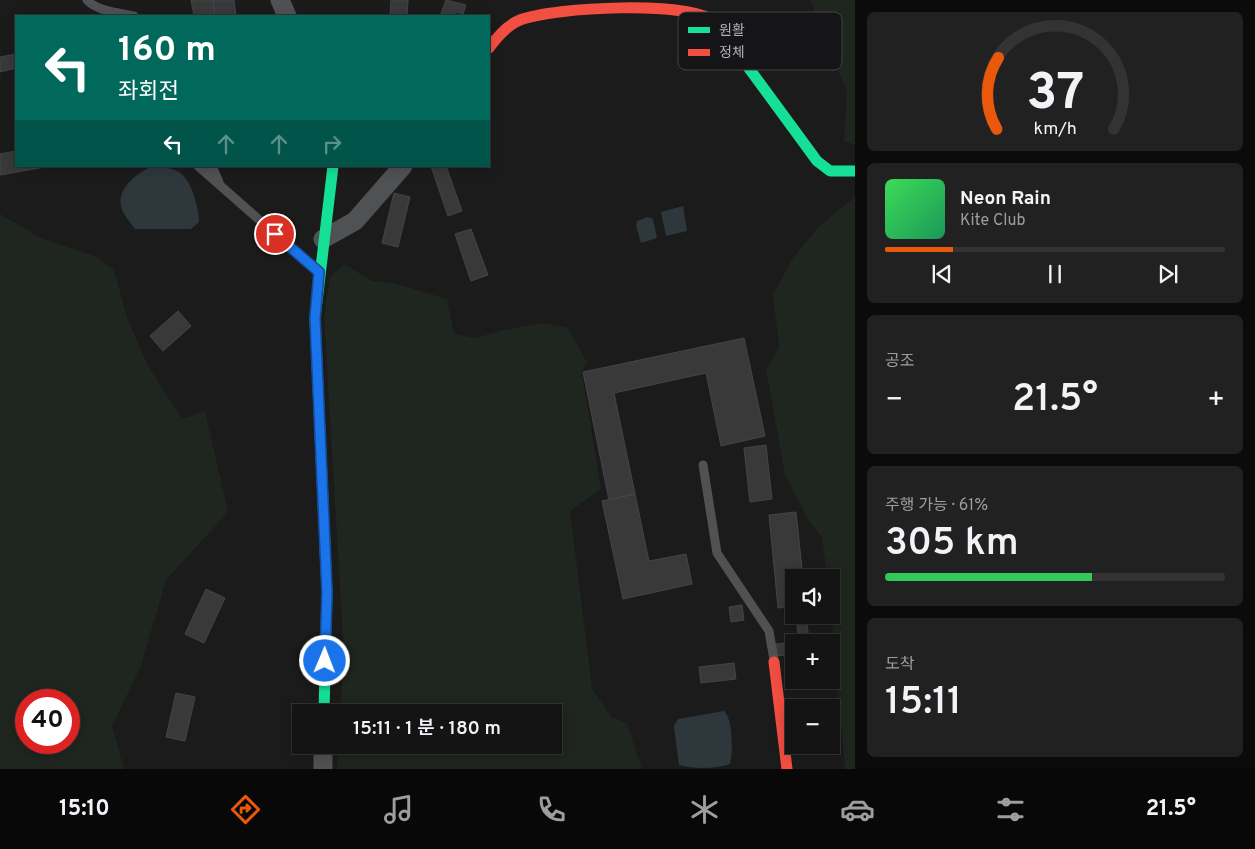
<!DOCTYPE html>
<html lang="ko">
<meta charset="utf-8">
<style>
:root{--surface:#141414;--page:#212122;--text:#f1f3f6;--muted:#9d9ea0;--line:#333334;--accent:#ea580c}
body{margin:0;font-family:Overpass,"Noto Sans KR",sans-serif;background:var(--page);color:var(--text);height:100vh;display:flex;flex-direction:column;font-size:19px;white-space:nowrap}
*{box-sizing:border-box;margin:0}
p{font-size:16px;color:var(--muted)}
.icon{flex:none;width:28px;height:28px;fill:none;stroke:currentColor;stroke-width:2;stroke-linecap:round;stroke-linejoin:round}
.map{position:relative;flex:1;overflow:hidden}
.panel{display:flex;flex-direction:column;gap:12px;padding:12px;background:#0b0b0b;width:400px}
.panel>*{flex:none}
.hud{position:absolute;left:15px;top:15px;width:475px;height:152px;border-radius:0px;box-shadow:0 2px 12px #0003,0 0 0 1px var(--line);background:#00695c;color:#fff;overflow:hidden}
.tools{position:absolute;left:785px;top:569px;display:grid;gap:10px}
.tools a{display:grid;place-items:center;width:55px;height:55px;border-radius:0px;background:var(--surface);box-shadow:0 2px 12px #0003,0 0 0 1px var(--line);font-size:25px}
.speed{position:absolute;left:15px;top:689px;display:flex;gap:10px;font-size:25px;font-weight:700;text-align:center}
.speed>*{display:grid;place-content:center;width:65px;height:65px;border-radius:50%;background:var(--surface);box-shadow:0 2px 12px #0003,0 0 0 1px var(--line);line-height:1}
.speed .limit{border:8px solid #d22;background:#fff;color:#111}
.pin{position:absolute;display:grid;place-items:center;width:42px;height:42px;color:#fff;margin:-21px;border:2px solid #fff;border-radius:50%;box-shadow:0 1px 5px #0007}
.me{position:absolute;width:55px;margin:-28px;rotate:1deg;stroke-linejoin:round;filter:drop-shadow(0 0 4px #0008)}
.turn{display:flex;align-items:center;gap:18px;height:105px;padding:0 20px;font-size:22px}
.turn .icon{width:65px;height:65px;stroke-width:2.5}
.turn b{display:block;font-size:35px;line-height:42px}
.lanes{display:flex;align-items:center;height:48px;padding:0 20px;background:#0003;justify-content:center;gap:25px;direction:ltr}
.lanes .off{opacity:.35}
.big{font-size:38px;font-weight:600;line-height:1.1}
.panel .card{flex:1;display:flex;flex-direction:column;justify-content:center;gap:8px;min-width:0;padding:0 18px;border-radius:8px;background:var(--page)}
.panel .dial{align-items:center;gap:0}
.dial svg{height:130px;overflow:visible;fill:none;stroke:var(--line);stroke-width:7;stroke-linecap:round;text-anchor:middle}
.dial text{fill:var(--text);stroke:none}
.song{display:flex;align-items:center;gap:15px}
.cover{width:60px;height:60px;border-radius:8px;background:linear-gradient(135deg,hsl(130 70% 55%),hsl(150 70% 35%))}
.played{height:5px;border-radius:2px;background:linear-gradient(90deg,var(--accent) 20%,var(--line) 20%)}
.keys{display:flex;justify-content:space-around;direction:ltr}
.heat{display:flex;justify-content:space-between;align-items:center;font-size:28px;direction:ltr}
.charge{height:8px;border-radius:4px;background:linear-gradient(90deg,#34c759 61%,var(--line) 0)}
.trip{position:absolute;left:292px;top:704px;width:270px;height:50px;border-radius:0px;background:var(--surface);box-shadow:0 2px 12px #0003,0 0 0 1px var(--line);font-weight:600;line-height:50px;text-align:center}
.menu{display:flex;height:80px;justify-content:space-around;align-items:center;background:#080808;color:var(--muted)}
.menu .icon{width:35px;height:35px}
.menu .current{color:var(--accent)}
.menu b{font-size:22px;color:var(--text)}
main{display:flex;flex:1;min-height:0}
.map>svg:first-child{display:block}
</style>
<main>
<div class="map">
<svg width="855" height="769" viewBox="0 0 855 769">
<rect width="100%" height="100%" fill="#1b1b1b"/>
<!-- green -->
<path fill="#1f251f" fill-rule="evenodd" d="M811,0h44v145l-11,-4 3,-51 -24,-51z
M855,197v572h-10l-14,-158v-33l-4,-1 -5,-40 -13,-16 -24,-46 -19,-106 13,-22 -6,-52 18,-34 27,-34z
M0,214l43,25 54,18 17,13 13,47 20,47 35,55 23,-8 23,101 -62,68 -25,86 -29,60 12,43h-124zM26,700h43v42h-43z
M344,264l28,17 21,2 54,16 7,35 22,4 24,-7 43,-8 25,5 19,34 -5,11 19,116 -31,22 22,177 19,29 16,6 15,46h-305l1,-24h216v-33h-214l4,-57 -20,-337 6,-41z"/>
<!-- water -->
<path fill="#2e383c" d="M153,166c7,0 19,2 26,6 13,8 20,37 20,50l-8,7h-56c-4,-6 -9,-11 -12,-17 -10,-21 13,-39 30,-46z
M683,206l4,25 -21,5 -5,-24z
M648,217l5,2 4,19 -16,5 -5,-17 1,-5z
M724,711c9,7 9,43 6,53 -15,5 -36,5 -51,1l-5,-39 4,-7z"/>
<!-- building -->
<path fill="#39393a" stroke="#434547" d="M191,0h22l2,16h-21z
M213,0h21l2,16h-21z
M391,0h17l-1,16h-17z
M446,0l20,5 -3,9 -7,-2 -2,4h-14z
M16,54v14l-16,4v-15z
M16,151v15h35l-51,9v-21z
M431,166h15l16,45 -14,5z
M394,193l16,4 -12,50 -16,-4z
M471,229l17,46 -17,6 -16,-47z
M178,311l13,15 -28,25 -13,-15z
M744,338l21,98 -44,10 -15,-73 -92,20 21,101 -26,6 -26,-128z
M766,445l6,54 -22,3 -6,-54z
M635,494l14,67 37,-7 6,30 -69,15 -21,-98z
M796,512l7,66h-9v28l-16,2 -9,-93z
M206,589l19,9 -21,45 -19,-9z
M742,605l2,15 -13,2 -2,-15z
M806,616l3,24 -10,1 -3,-24z
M809,640v2h-15v12l-17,2 -1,-12z
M734,663l2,16 -35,4 -2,-16z
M176,693l19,4 -10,44 -19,-4z"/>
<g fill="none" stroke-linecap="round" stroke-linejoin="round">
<!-- lane -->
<path stroke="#4f5153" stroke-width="9" d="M87,0c9,11 33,13 47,16
M198,166l117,103
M212,166l7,16
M703,465l14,88 52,78 5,29"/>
<!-- street -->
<path stroke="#4f5153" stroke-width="19" d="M280,0l7,16
M323,239l32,-18 48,-55
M323,769v-24"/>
<!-- fast -->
<path stroke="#16e098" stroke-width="11" d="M715,22l102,139 13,10h25
M324,712l3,-120 -12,-274 18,-152"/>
<!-- jam -->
<path stroke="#f24e42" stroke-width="11" d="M489,48c8,-11 18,-23 31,-28 34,-13 170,-20 195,2
M774,662l13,107"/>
</g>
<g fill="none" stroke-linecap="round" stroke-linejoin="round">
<defs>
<path id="route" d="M275,234l44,38 -4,46 12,274 -2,69"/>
</defs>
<!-- route casing -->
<use href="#route" stroke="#114b97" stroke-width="12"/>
<!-- route -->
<use href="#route" stroke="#1a73e8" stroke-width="9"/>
</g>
<!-- legend -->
<rect x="678" y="12" width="164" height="58" rx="8" fill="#151517" stroke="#434448" stroke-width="1"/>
<rect x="688" y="27" width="22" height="6" fill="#16e098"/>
<rect x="688" y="49" width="22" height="7" fill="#f24e42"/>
<g font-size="14" fill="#adb3ba">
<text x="719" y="35">원활</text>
<text x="719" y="57">정체</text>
</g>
</svg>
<div class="tools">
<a><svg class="icon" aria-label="sound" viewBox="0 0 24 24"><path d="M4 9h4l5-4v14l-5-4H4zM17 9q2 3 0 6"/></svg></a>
<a>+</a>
<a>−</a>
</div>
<div class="speed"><div class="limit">40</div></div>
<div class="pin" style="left:275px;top:234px;background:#d93025"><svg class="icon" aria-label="arrive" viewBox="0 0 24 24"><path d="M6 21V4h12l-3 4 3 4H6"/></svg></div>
<svg class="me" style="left:325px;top:661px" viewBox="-20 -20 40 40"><circle r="17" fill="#1a73e8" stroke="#fff" stroke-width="3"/><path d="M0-11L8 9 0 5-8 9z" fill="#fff"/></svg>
<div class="trip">15:11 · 1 분 · 180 m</div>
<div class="hud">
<div class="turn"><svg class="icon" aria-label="left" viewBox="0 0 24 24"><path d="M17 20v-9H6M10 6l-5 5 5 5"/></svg><div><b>160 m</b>좌회전</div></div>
<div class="lanes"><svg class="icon" aria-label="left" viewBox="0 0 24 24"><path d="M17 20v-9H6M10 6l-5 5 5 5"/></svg><svg class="icon off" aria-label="ahead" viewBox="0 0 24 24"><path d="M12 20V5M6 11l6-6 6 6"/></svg><svg class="icon off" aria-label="ahead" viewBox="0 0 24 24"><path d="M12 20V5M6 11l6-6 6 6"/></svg><svg class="icon off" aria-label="right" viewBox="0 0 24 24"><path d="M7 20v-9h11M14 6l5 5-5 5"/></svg></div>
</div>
</div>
<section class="panel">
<div class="card dial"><svg viewBox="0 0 100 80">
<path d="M14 69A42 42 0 1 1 86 69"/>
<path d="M14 69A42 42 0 0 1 15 25" stroke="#ea580c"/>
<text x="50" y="56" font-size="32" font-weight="700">37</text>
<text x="50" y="72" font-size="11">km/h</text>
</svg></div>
<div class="card">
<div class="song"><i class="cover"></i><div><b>Neon Rain</b><p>Kite Club</p></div></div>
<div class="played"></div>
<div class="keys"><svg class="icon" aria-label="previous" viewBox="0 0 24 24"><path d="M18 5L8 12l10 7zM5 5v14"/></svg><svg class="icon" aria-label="pause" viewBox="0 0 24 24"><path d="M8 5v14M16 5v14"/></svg><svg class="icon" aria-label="next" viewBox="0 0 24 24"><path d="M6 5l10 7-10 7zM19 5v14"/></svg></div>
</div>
<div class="card"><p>공조</p>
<div class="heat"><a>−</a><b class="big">21.5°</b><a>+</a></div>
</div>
<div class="card"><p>주행 가능 · 61%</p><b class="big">305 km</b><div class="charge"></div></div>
<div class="card"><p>도착</p><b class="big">15:11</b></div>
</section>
</main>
<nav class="menu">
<b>15:10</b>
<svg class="icon current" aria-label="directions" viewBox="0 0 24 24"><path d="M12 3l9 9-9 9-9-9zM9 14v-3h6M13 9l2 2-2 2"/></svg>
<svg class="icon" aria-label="music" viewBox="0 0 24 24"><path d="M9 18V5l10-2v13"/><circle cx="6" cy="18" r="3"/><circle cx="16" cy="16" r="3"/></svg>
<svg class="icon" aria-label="phone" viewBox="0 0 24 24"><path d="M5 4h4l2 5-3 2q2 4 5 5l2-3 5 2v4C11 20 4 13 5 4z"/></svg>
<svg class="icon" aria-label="climate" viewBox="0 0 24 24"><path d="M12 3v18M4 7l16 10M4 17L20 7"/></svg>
<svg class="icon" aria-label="car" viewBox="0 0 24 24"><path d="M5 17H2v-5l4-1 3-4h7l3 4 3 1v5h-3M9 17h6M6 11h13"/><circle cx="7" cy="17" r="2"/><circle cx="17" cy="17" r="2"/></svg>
<svg class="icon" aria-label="filters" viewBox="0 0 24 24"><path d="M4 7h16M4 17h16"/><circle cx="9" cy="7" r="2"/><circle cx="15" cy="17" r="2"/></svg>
<b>21.5°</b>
</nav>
